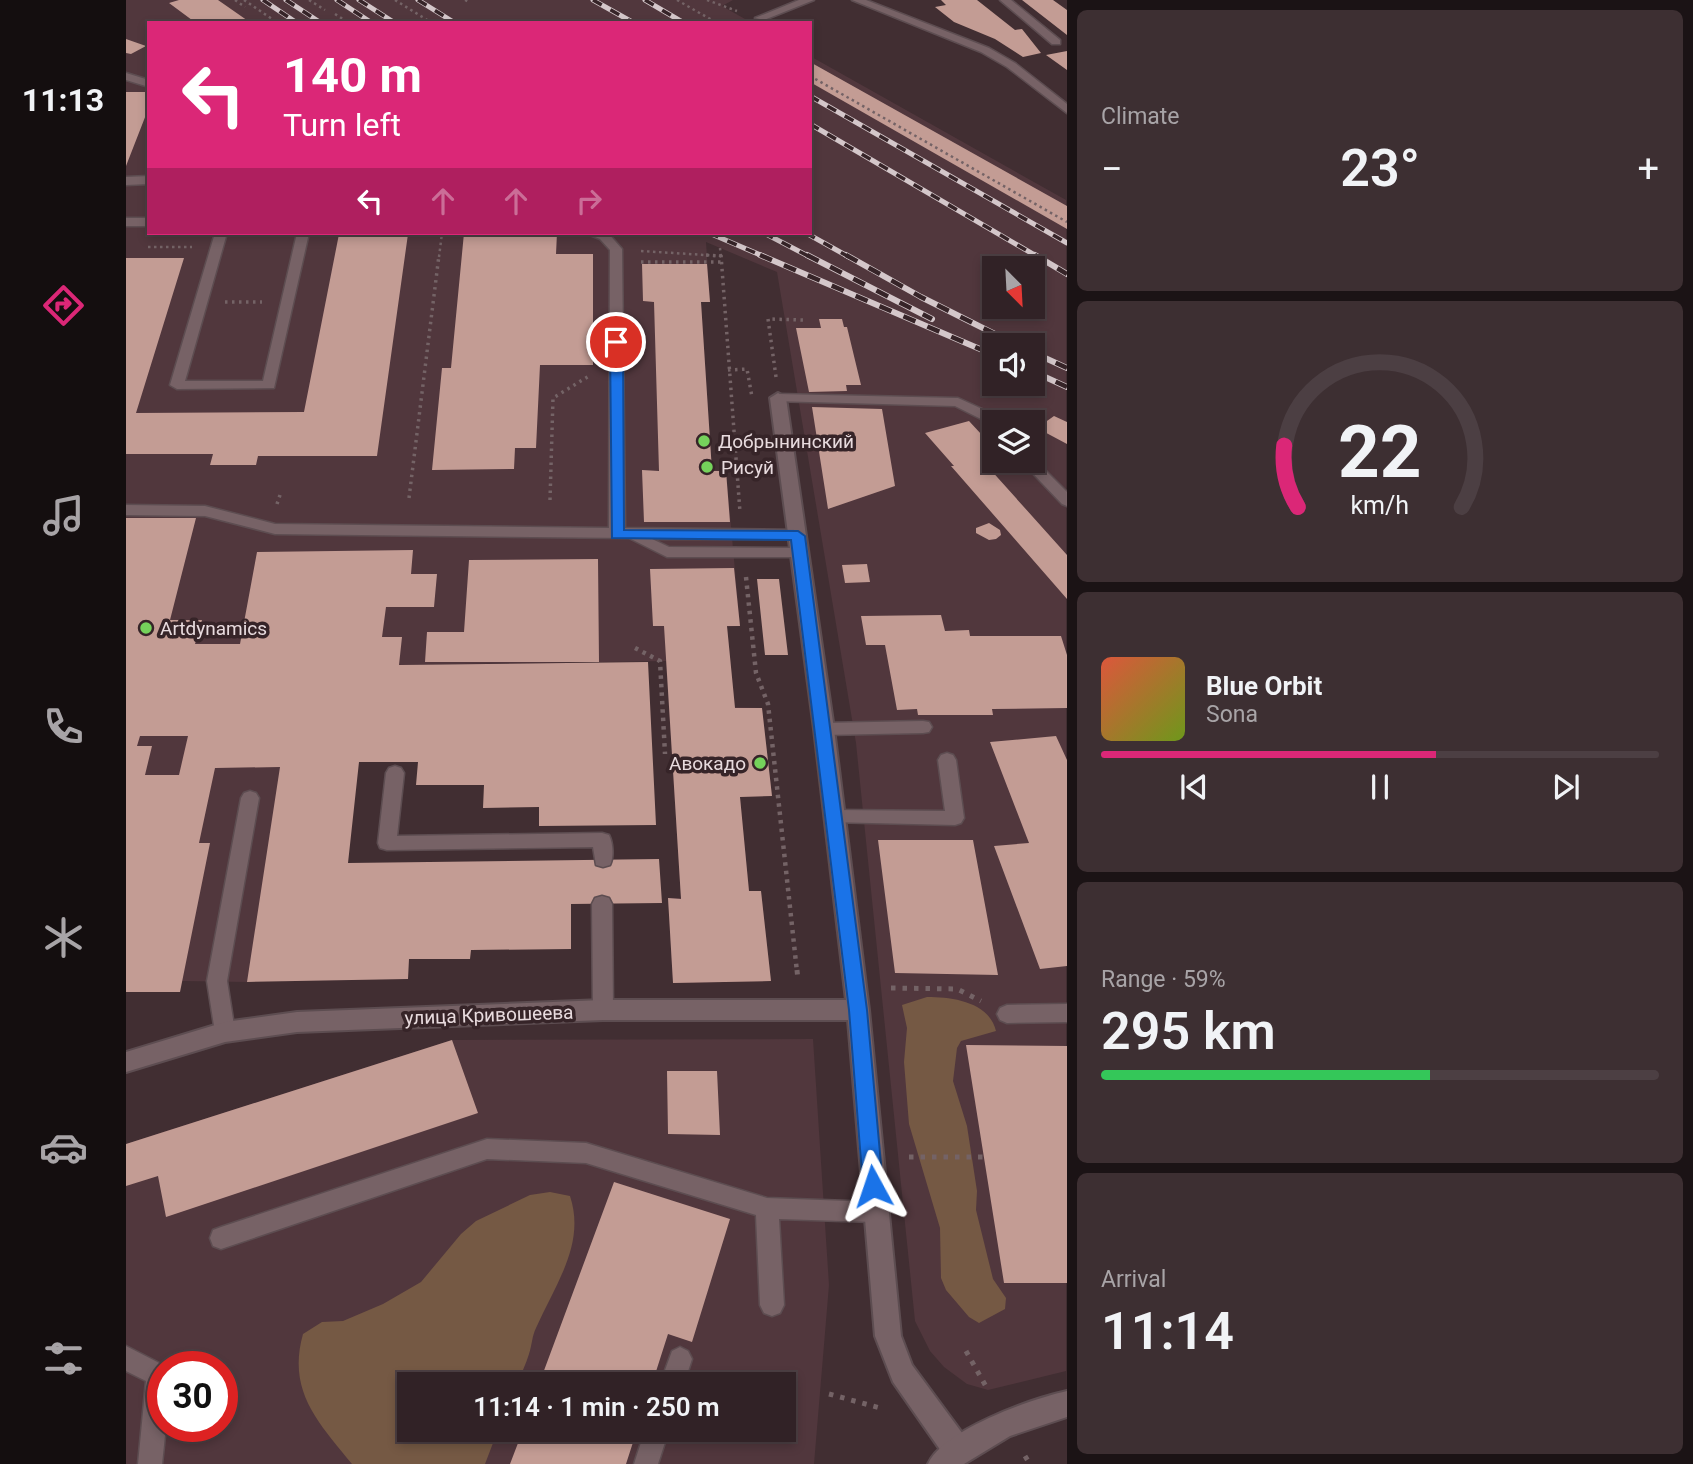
<!DOCTYPE html>
<meta charset="utf-8">
<style>
:root{--surface:#312226;--page:#3d2f32;--text:#f1f3f6;--muted:#a8a4a7;--line:#4c3f43;--accent:#db2777}
body{margin:0;font-family:Roboto,sans-serif;background:var(--page);color:var(--text);height:100vh;display:flex;flex-direction:column;font-size:26px;white-space:nowrap}
*{box-sizing:border-box;margin:0}
p{font-size:23px;color:var(--muted)}
.icon{flex:none;width:38px;height:38px;fill:none;stroke:currentColor;stroke-width:2;stroke-linecap:round;stroke-linejoin:round}
.map{position:relative;flex:1;overflow:hidden}
.drawer{display:flex;flex-direction:column;gap:10px;padding:10px;background:#1b1315;width:626px}
.drawer>*{flex:none}
.hud{position:absolute;left:21px;top:21px;width:665px;height:214px;border-radius:0px;box-shadow:0 4px 10px #0003,0 0 0 2px var(--line);background:#db2777;color:#fff;overflow:hidden}
.needle{width:46px;rotate:156deg}
.fabs{position:absolute;left:856px;top:256px;display:grid;gap:14px}
.fabs a{display:grid;place-items:center;width:63px;height:63px;border-radius:0px;background:var(--surface);box-shadow:0 4px 10px #0003,0 0 0 2px var(--line);font-size:35px}
.speed{position:absolute;left:21px;top:1351px;display:flex;gap:14px;font-size:35px;font-weight:700;text-align:center}
.speed>*{display:grid;place-content:center;width:91px;height:91px;border-radius:50%;background:var(--surface);box-shadow:0 4px 10px #0003,0 0 0 2px var(--line);line-height:1}
.speed .limit{border:10px solid #d22;background:#fff;color:#111}
.pin{position:absolute;display:grid;place-items:center;width:60px;height:60px;color:#fff;margin:-30px;border:4px solid #fff;border-radius:50%;box-shadow:0 2px 7px #0007}
.me{position:absolute;width:77px;margin:-38px;rotate:355deg;stroke-linejoin:round;filter:drop-shadow(0 0 5px #0008)}
.turn{display:flex;align-items:center;gap:24px;height:147px;padding:0 21px;font-size:32px}
.turn .icon{width:91px;height:91px;stroke-width:2.5}
.turn b{display:block;font-size:49px;line-height:60px}
.lanes{display:flex;align-items:center;height:66px;padding:0 21px;background:#0003;justify-content:center;gap:35px;direction:ltr}
.lanes .off{opacity:.35}
.big{font-size:52px;font-weight:600;line-height:1.1}
.drawer .widget{flex:1;display:flex;flex-direction:column;justify-content:center;gap:10px;min-width:0;padding:0 24px;border-radius:10px;background:var(--page)}
.drawer .dial{align-items:center;gap:0}
.dial svg{height:182px;overflow:visible;fill:none;stroke:var(--line);stroke-width:7;stroke-linecap:round;text-anchor:middle}
.dial text{fill:var(--text);stroke:none}
.song{display:flex;align-items:center;gap:21px}
.cover{width:84px;height:84px;border-radius:10px;background:linear-gradient(135deg,hsl(10 70% 55%),hsl(80 70% 35%))}
.played{height:7px;border-radius:4px;background:linear-gradient(90deg,var(--accent) 60%,var(--line) 60%)}
.keys{display:flex;justify-content:space-around;direction:ltr}
.heat{display:flex;justify-content:space-between;align-items:center;font-size:38px;direction:ltr}
.charge{height:10px;border-radius:5px;background:linear-gradient(90deg,#34c759 59%,var(--line) 0)}
.trip{position:absolute;left:271px;top:1372px;width:399px;height:70px;border-radius:0px;background:var(--surface);box-shadow:0 4px 10px #0003,0 0 0 2px var(--line);font-weight:600;line-height:70px;text-align:center}
main{display:flex;flex:1;min-height:0}
.tabs{display:flex;flex-direction:column;width:126px;justify-content:space-around;align-items:center;background:#140e0f;color:var(--muted)}
.tabs .icon{width:49px;height:49px}
.tabs .active{color:var(--accent)}
.tabs b{font-size:32px;color:var(--text)}
.map>svg:first-child{display:block}
</style>
<main>
<nav class="tabs">
<b>11:13</b>
<svg class="icon active" aria-label="directions" viewBox="0 0 24 24"><path d="M12 3l9 9-9 9-9-9zM9 14v-3h6M13 9l2 2-2 2"/></svg>
<svg class="icon" aria-label="music" viewBox="0 0 24 24"><path d="M9 18V5l10-2v13"/><circle cx="6" cy="18" r="3"/><circle cx="16" cy="16" r="3"/></svg>
<svg class="icon" aria-label="phone" viewBox="0 0 24 24"><path d="M5 4h4l2 5-3 2q2 4 5 5l2-3 5 2v4C11 20 4 13 5 4z"/></svg>
<svg class="icon" aria-label="climate" viewBox="0 0 24 24"><path d="M12 3v18M4 7l16 10M4 17L20 7"/></svg>
<svg class="icon" aria-label="car" viewBox="0 0 24 24"><path d="M5 17H2v-5l4-1 3-4h7l3 4 3 1v5h-3M9 17h6M6 11h13"/><circle cx="7" cy="17" r="2"/><circle cx="17" cy="17" r="2"/></svg>
<svg class="icon" aria-label="filters" viewBox="0 0 24 24"><path d="M4 7h16M4 17h16"/><circle cx="9" cy="7" r="2"/><circle cx="15" cy="17" r="2"/></svg>
</nav>
<div class="map">
<svg width="941" height="1464" viewBox="0 0 941 1464">
<rect width="100%" height="100%" fill="#412e32"/>
<!-- built -->
<path fill="#51373d" fill-rule="evenodd" d="M0,0h607l-11,6 30,17h-603v210h661v-177l256,144v1171l-78,19 -21,-6 -23,-17 -14,-16 -15,-30 -59,-578 -79,-471 -71,-30 4,60h-9l11,168 14,1 14,155 -13,1 8,80 27,1 10,88 -32,1 9,94h12l10,90 -98,2 -5,-85h13l-15,-237 -266,4 -153,317 -65,-1 -56,11zM868,268h38v38h-38zM868,345h38v38h-38zM868,422h38v38h-38z
M687,1039l16,246 -15,179h-688v-320l326,-104zM37,1367h59v59h-59zM284,1384h374v46h-374z"/>
<!-- forest -->
<path fill="#755944" d="M801,997c26,0 62,5 69,34l-35,10 -4,7 -4,33 14,45 10,65 -1,19 17,69 13,19 -1,11 -26,14 -10,-6 -23,-27 -5,-12 -1,-50 -31,-104 -5,-62 3,-34 -5,-23z
M424,1192l20,4c16,48 -15,89 -34,132 -4,8 -4,17 -7,26 -3,10 -8,20 -12,30h-107v46h88l-13,34h-133c-34,-42 -65,-73 -49,-130l19,-12 21,-1 40,-17 38,-22 40,-48 15,-13 54,-26z"/>
<!-- building -->
<path fill="#c39c94" fill-rule="evenodd" d="M53,0h39l33,23h-55l-27,-20z
M815,0h36l38,30 7,-1 19,24 -18,4 -28,-18 -41,-17 -19,-15 11,-2z
M896,0h31l14,10v25z
M0,39l20,7 -15,8 -5,-1z
M941,51v19l-21,-15z
M684,62l257,144v23l-257,-147z
M0,92h23v15l-23,59z
M338,233h93l-1,21h37v111h-53l-4,83h-21l-1,21 -82,1 10,-102h9z
M213,234h69l-31,222h-119l-2,9h-46l3,-11h-87v-196h58l-48,155 168,-1z
M516,264h65l3,38h-9l11,169h14l4,51h-86l-2,-52 17,1 -5,-169 -11,-1z
M693,319h23l2,8h3l14,58h-15l1,6 -38,1 -13,-64h25z
M686,407l70,2 13,77 -67,23z
M928,416l13,6v22l-30,-16z
M843,421l25,27v7l-14,3 87,97v44l-116,-133h3l-29,-33z
M0,518h70l-26,102h32l-7,24h45l17,-92 156,-2 -2,24h26l-3,33h-48l-4,30h20l-3,28 249,-3 8,163 -117,1v-19l-56,1 1,-23h-68l2,-23h-59l-11,101 311,-4 3,44 -91,1v45l-100,1 -1,9h-61l-1,20 -161,3 33,-215 -65,1 -16,75h11l-30,149h-54zM14,736h48l-9,39h-34l7,-29h-15z
M863,523l11,7 1,5 -5,4 -7,1 -13,-7v-5z
M472,559l1,103h-174l2,-30h37l5,-72z
M741,564l3,18 -25,1 -3,-18z
M608,568l6,58h-13l8,82h27l10,88 -32,1 9,94h12l10,90 -98,2 -5,-85 13,1 -17,-273h-11l-3,-57z
M631,579h22l9,76h-23z
M815,615l4,16 24,-1 1,6h91l6,19v53l-75,1 1,6h-75l-1,-6 -20,1 -12,-65h-19l-5,-29z
M930,736l11,24v206l-27,3 -46,-123 35,-3 -39,-101z
M752,840h95l25,135 -103,-2z
M326,1040l26,73 -312,104 -8,-41 -32,10v-42z
M840,1045l101,1v237h-63z
M541,1071h50l3,64 -52,-1z
M488,1182l116,37 -38,123 -24,-8 -16,50h-113z
M397,1430h114l-11,34h-116z"/>
<g fill="none" stroke-linecap="round" stroke-linejoin="round">
<defs>
<path id="service" d="M673,0h15l-50,20 -9,-2z
M726,0h14l123,48 26,15 52,41v9l-60,-46 -26,-15z
M874,0h11l49,40v4h-8z
M0,73l23,7v7l-23,-7z
M23,176v8l-23,1v-8z
M0,218h23v8h-23z
M89,233h12l-42,148h78l34,-148h12l-35,155 -97,1 -7,-4z
M459,233h23l14,16 3,279 173,2 8,5 -2,4h-152l17,8 131,1 6,1 2,4 -2,4h-139l-38,-19 -354,-4 -70,-18 -79,-1v-10l79,1 70,18 334,4 1,-278 -10,-11z
M652,394l180,4 33,15 8,9h-5v7l-5,-1 -8,-9 -26,-13 -182,-5 -2,-3z
M906,457l35,35v14l-5,-2 -42,-44h12z
M797,721l6,1 3,5 -3,5 -6,1 -99,2 -6,-1 -3,-5 3,-5 6,-1z
M821,753l6,2 3,5 8,58 -3,5 -6,2 -126,-3 -3,-5 3,-5 6,-2 110,1 -7,-51 3,-5z
M269,766l6,2 3,5 -7,63 205,-3 7,2c4,8 5,22 1,30l-7,2 -7,-2 -3,-18 -206,3 -7,-2 -2,-5 8,-70 3,-5z
M124,791l6,2 3,5 -32,183 8,51 -3,6 -7,3 -7,-3 -3,-6 -8,-51 34,-183 3,-5z
M476,896l7,2 3,6 1,106 -3,6 -7,3 -7,-3 -3,-6 -1,-106 3,-6z
M941,1004v18l-60,1 -7,-3 -3,-6 3,-6 7,-3z
M361,1139l99,4 181,55 108,4 8,3 3,7 -3,7 -8,3 -96,-3 5,86 -4,8 -8,3 -8,-3 -4,-8 -4,-90 -170,-52 -99,-4 -266,90 -8,-3 -3,-8 3,-8 8,-3z
M0,1346l41,21h-4v59h3l-4,38h-24l8,-83 -20,-10z
M554,1347l8,4 4,8 -8,25h-24l12,-33z
M519,1430h24l-11,34h-24z"/>
<path id="minor" d="M652,393l8,5 48,331 35,281 32,326 11,29 56,76 4,10 -4,10 -9,3 -11,-3 -55,-79 -18,-46 -27,-316h-245l-306,12 -72,10 -99,30v-20l99,-30 72,-10 306,-12h243l-32,-271 -44,-331z"/>
<path id="tertiary" d="M941,1391v26l-57,19 -46,28h-36c15,-34 103,-65 139,-73z"/>
</defs>
<!-- service casing -->
<use href="#service" stroke="#5d4d51" stroke-width="3"/>
<!-- minor casing -->
<use href="#minor" stroke="#5d4d51" stroke-width="4"/>
<!-- tertiary casing -->
<use href="#tertiary" stroke="#5d4d51" stroke-width="4"/>
<!-- path-far3 -->
<path stroke="#746366" stroke-width="2.5" stroke-dasharray="2.5 3.5" stroke-linecap="butt" d="M109,0l10,7
M118,0l34,23
M183,0l16,10
M269,0l37,23
M339,0l4,2
M551,0l40,23
M581,0l30,11
M209,14l14,9
M684,76l257,146
M22,247h44
M594,248l1,9
M515,251l80,5
M313,257l3,-24"/>
<!-- path-far2 -->
<path stroke="#746366" stroke-width="3.5" stroke-dasharray="2.5 4.5" stroke-linecap="butt" d="M580,255l15,1
M595,255l19,257
M515,262h80
M99,302h37
M602,370l19,-1 5,28
M650,377l-8,-58 36,1
M283,498l30,-243
M424,500l3,-102 36,-22
M151,504l4,-12"/>
<!-- path-far1 -->
<path stroke="#746366" stroke-width="4.5" stroke-dasharray="3.5 5" stroke-linecap="butt" d="M620,577l10,96 12,31 29,268
M509,648l25,13 5,93"/>
<!-- path -->
<path stroke="#746366" stroke-width="5" stroke-dasharray="4.5 7" stroke-linecap="butt" d="M671,970l1,10
M765,988l66,1 24,12
M783,1157h76
M840,1351l22,39
M703,1394l55,15
M899,1456l5,8"/>
<!-- service -->
<use href="#service" fill="#776266" fill-rule="evenodd"/>
<!-- minor -->
<use href="#minor" fill="#776266" fill-rule="evenodd"/>
<!-- tertiary -->
<use href="#tertiary" fill="#776266" fill-rule="evenodd"/>
<defs>
<path id="rail-far1" d="M137,0l34,23
M160,0l35,23
M211,0l35,23
M233,0l36,23
M292,0l37,23
M467,0l41,23
M519,0l39,23
M684,96l257,147
M684,124l228,133
M583,233l56,24
M638,233l46,24
M680,233l43,24"/>
<path id="rail" d="M634,255l234,100
M681,255l125,64
M720,255l75,42 96,48
M909,255l32,19
M906,352l35,16
M906,371l35,16"/>
</defs>
<!-- rail-far1 casing -->
<use href="#rail-far1" stroke="#d4c7ca" stroke-width="5"/>
<!-- rail casing -->
<use href="#rail" stroke="#d4c7ca" stroke-width="6"/>
<!-- rail-far1 -->
<use href="#rail-far1" stroke="#362428" stroke-width="3.5" stroke-dasharray="10" stroke-linecap="butt"/>
<!-- rail -->
<use href="#rail" stroke="#362428" stroke-width="4.5" stroke-dasharray="13" stroke-linecap="butt"/>
</g>
<!-- route -->
<path fill="#1a73e8" stroke="#114b97" stroke-width="2" d="M490,338l7,4 1,188 174,1 7,5 62,474 16,176 -3,7 -7,3 -7,-3 -3,-7 -14,-176 -58,-470 -179,-2 -2,-196z"/>
<!-- markers -->
<g fill="#75d25b" stroke="#362428" stroke-width="2.5">
<circle cx="578" cy="441" r="7"/>
<circle cx="581" cy="467" r="7"/>
<circle cx="20" cy="628" r="7"/>
<circle cx="634" cy="763" r="7"/>
</g>
<g text-anchor="middle" dominant-baseline="central" stroke-width="7" stroke-linejoin="round" paint-order="stroke">
<!-- poi labels -->
<g font-size="19" fill="#e8dbde" stroke="#362428" text-anchor="start">
<text x="592" y="441">Добрынинский</text>
<text x="595" y="467">Рисуй</text>
<text x="34" y="628">Artdynamics</text>
<text x="620" y="763" text-anchor="end">Авокадо</text>
</g>
<!-- street labels -->
<g font-size="19" fill="#e8dbde" stroke="#362428">
<text transform="translate(363 1015) rotate(-2)">улица Кривошеева</text>
</g>
</g>
</svg>
<div class="fabs">
<a><svg class="needle" viewBox="-14 -14 28 28"><path d="M0-13l5 13h-10z" fill="#e53935"/><path d="M0 13l5-13h-10z" fill="#a8a4a7"/></svg></a>
<a><svg class="icon" aria-label="sound" viewBox="0 0 24 24"><path d="M4 9h4l5-4v14l-5-4H4zM17 9q2 3 0 6"/></svg></a>
<a><svg class="icon" aria-label="layers" viewBox="0 0 24 24"><path d="M12 4l9 5-9 5-9-5zM3 14l9 5 9-5"/></svg></a>
</div>
<div class="speed"><div class="limit">30</div></div>
<div class="pin" style="left:490px;top:342px;background:#d93025"><svg class="icon" aria-label="arrive" viewBox="0 0 24 24"><path d="M6 21V4h12l-3 4 3 4H6"/></svg></div>
<svg class="me" style="left:747px;top:1186px" viewBox="-20 -20 40 40"><path d="M0-17L14 15 0 8-14 15z" fill="#1a73e8" stroke="#fff" stroke-width="4"/></svg>
<div class="trip">11:14 · 1 min · 250 m</div>
<div class="hud">
<div class="turn"><svg class="icon" aria-label="left" viewBox="0 0 24 24"><path d="M17 20v-9H6M10 6l-5 5 5 5"/></svg><div><b>140 m</b>Turn left</div></div>
<div class="lanes"><svg class="icon" aria-label="left" viewBox="0 0 24 24"><path d="M17 20v-9H6M10 6l-5 5 5 5"/></svg><svg class="icon off" aria-label="ahead" viewBox="0 0 24 24"><path d="M12 20V5M6 11l6-6 6 6"/></svg><svg class="icon off" aria-label="ahead" viewBox="0 0 24 24"><path d="M12 20V5M6 11l6-6 6 6"/></svg><svg class="icon off" aria-label="right" viewBox="0 0 24 24"><path d="M7 20v-9h11M14 6l5 5-5 5"/></svg></div>
</div>
</div>
<section class="drawer">
<div class="widget"><p>Climate</p>
<div class="heat"><a>−</a><b class="big">23°</b><a>+</a></div>
</div>
<div class="widget dial"><svg viewBox="0 0 100 80">
<path d="M14 69A42 42 0 1 1 86 69"/>
<path d="M14 69A42 42 0 0 1 8 42" stroke="#db2777"/>
<text x="50" y="56" font-size="32" font-weight="700">22</text>
<text x="50" y="72" font-size="11">km/h</text>
</svg></div>
<div class="widget">
<div class="song"><i class="cover"></i><div><b>Blue Orbit</b><p>Sona</p></div></div>
<div class="played"></div>
<div class="keys"><svg class="icon" aria-label="previous" viewBox="0 0 24 24"><path d="M18 5L8 12l10 7zM5 5v14"/></svg><svg class="icon" aria-label="pause" viewBox="0 0 24 24"><path d="M8 5v14M16 5v14"/></svg><svg class="icon" aria-label="next" viewBox="0 0 24 24"><path d="M6 5l10 7-10 7zM19 5v14"/></svg></div>
</div>
<div class="widget"><p>Range · 59%</p><b class="big">295 km</b><div class="charge"></div></div>
<div class="widget"><p>Arrival</p><b class="big">11:14</b></div>
</section>
</main>
